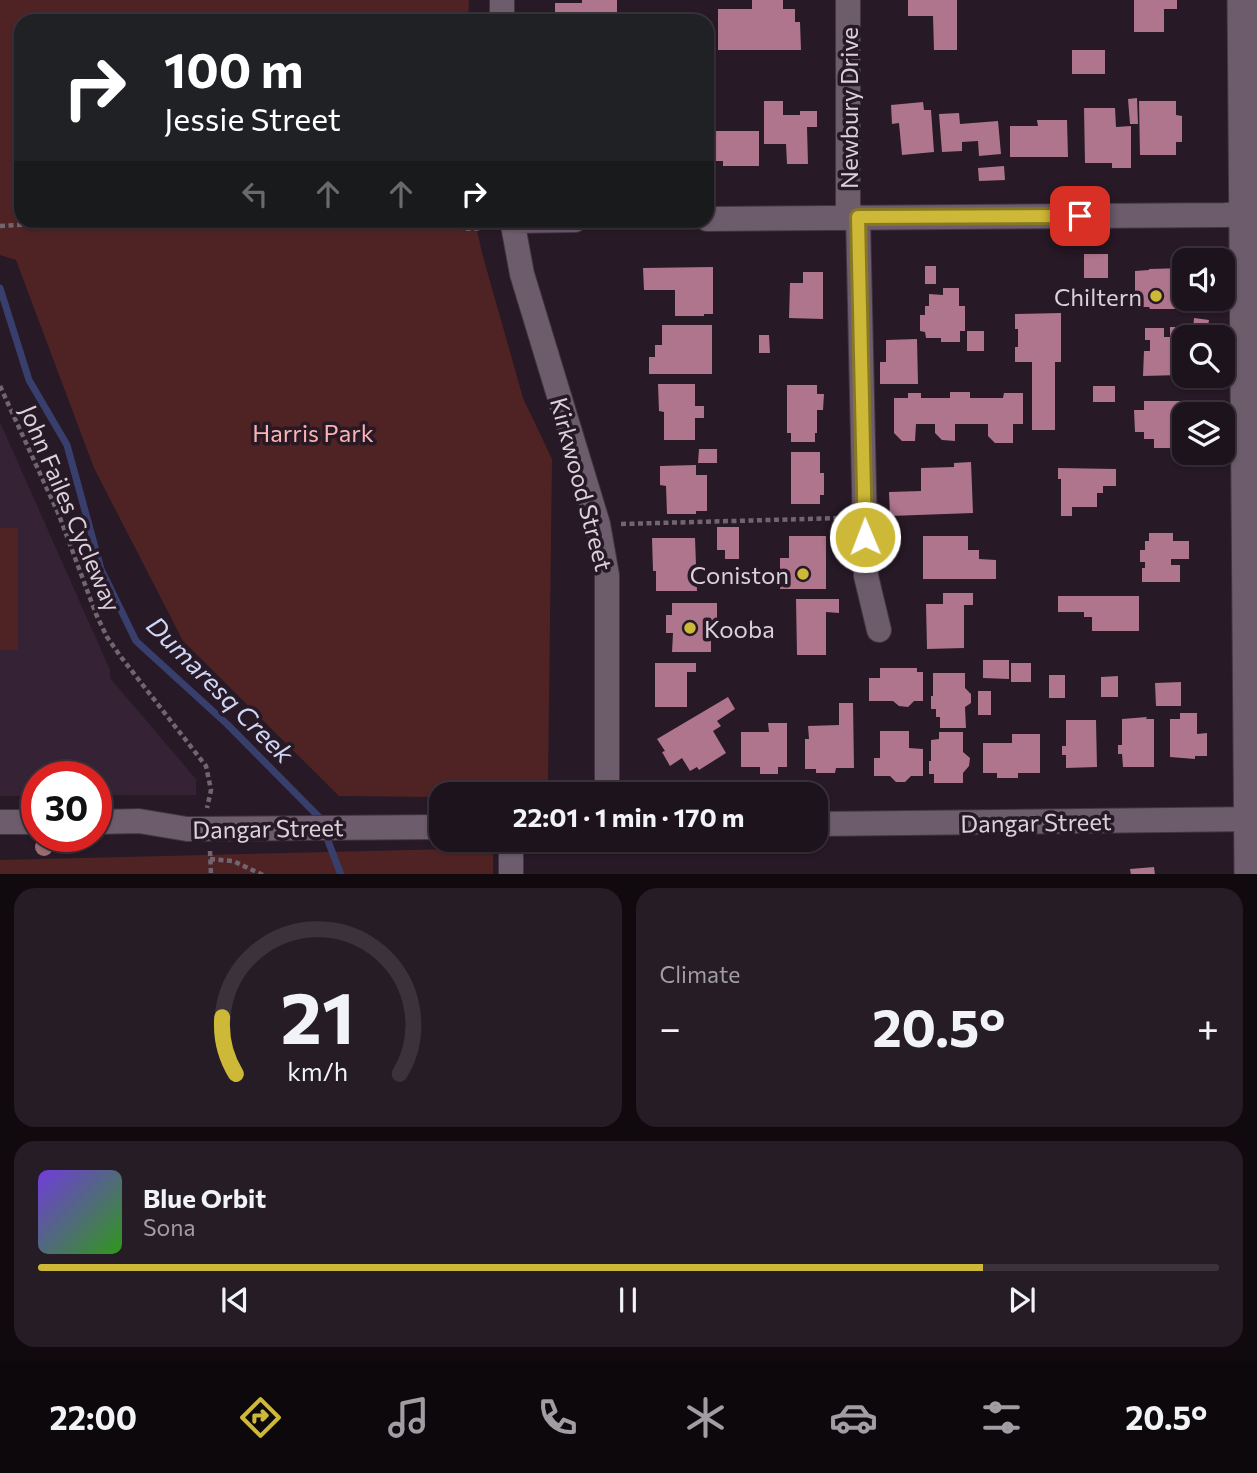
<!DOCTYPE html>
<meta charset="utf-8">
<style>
:root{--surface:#1d131c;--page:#251c25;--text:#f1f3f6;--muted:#a09ea3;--line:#3b323b;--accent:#ceb837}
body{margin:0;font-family:Commissioner,sans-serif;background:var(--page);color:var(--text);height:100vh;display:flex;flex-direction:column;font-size:26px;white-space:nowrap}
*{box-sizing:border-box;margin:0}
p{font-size:23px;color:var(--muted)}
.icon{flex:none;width:38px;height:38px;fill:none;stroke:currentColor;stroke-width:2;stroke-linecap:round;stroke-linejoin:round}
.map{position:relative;height:874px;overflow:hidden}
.panel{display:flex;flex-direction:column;gap:14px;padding:14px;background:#100a0f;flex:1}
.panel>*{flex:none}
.guide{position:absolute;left:14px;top:14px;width:700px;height:214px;border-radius:21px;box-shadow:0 2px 5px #0004,0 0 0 2px var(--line);background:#202124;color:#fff;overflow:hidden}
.fabs{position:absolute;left:1172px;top:248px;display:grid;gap:14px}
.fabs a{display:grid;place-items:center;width:63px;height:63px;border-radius:14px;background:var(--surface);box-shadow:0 2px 5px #0004,0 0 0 2px var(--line);font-size:35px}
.speed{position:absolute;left:21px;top:761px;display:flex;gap:14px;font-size:35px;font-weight:700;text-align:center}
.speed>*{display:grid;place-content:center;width:91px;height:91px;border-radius:50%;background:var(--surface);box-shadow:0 2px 5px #0004,0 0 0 2px var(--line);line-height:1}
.speed .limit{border:10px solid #d22;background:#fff;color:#111}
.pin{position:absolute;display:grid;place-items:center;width:60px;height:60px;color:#fff;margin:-30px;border-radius:14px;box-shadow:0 4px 10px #0006}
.me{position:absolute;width:77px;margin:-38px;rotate:359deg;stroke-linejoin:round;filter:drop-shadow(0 0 5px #0008)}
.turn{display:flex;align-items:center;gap:24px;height:147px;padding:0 35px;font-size:32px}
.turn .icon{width:91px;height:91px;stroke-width:2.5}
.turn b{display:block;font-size:49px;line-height:60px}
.lanes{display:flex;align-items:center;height:66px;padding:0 35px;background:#0003;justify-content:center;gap:35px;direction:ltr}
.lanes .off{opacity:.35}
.big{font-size:52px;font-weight:700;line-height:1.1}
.panel .card{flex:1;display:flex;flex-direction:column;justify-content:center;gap:10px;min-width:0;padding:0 24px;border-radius:21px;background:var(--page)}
.panel .dial{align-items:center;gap:0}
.dial svg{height:182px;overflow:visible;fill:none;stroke:var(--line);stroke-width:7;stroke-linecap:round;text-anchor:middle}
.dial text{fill:var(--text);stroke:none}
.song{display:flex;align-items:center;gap:21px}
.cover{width:84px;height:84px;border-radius:10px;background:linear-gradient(135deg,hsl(260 70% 55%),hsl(110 70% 35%))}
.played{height:7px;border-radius:4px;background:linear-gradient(90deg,var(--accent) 80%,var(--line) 80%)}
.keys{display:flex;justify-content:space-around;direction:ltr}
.heat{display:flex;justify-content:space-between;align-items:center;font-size:38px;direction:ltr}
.panel .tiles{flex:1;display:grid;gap:14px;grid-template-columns:1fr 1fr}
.card:last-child{grid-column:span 2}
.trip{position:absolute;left:429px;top:782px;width:399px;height:70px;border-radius:21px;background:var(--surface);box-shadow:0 2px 5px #0004,0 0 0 2px var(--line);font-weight:700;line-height:70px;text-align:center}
.tab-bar{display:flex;height:112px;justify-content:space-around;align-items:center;background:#0c080b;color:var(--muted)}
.tab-bar .icon{width:49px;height:49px}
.tab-bar .on{color:var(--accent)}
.tab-bar b{font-size:32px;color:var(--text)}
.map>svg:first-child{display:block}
</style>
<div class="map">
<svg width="1257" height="875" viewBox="0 0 1257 875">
<rect width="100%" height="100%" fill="#271926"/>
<!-- built -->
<path fill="#352234" d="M0,422l110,248v8l86,101v16h-100v-18h-59v19h-37z"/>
<!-- green -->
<path fill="#4f2323" d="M0,0h469l-1,21h-447v199l454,1 7,32 41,145 29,61 -4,322 -30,13h-77v3l-102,-1 -156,-155 -89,-173 -78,-208 -16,-5z
M0,528h18v122h-18z
M493,848v26h-493v-14z"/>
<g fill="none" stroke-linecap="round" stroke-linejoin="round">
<!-- stream -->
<path stroke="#383f6d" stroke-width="7" d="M0,288l29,92 38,65 34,124 35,72 91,83 92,93 2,5
M325,833l16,42"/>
</g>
<!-- building -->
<path fill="#af758c" d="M582,0h35v21l-62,-1v-17h27z
M752,0h31v9h12v13h5l1,28h-83v-41h34z
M908,0h49v50h-23l-1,-34h-25z
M1134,0h43v9h-13v23h-30z
M1072,50h33v24h-33z
M1137,98l1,26h-8l-2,-25z
M764,101h19v14h17v-4h17v16h-10l1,37h-21l-1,-20h-22z
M1139,101h37v14l6,1v26h-6v13h-36z
M923,102l1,8h7l3,42 -32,3 -3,-32 -7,1 -1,-19z
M1084,108h31l1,19 15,-1v42h-19v-5h-27z
M959,113l1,11 38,-3 3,33 -22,2 -1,-15 -16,1v9l-20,1 -3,-38z
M1037,120h30l1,37h-58v-31h28z
M709,131h50v35h-36v-5h-14z
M1004,166l1,14 -26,1 -1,-13z
M1084,254h24v24h-24z
M925,266h11v18h-11z
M713,267v47h-9v2h-29v-26h-31l-1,-22z
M1185,268v17h-8v24h-27l-1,-2h-14v-36l14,-1v-1z
M803,272h20v47l-34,-1 1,-35h13z
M943,288h16v18h6v25h-5v11h-19v-4h-15l-1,-6 -5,-1v-16h5v-9h4v-12l14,1z
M1061,313v49h-6v68h-23v-68h-17v-15h3v-18h-3v-15z
M1194,318l15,2 -2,12 -14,-2z
M662,325h50v49h-63v-17h6v-12h7z
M1170,327h20v11h-5v38h13v7h-18v-8l-37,1 1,-25h6v-11h-5v-12h19v9h6z
M967,331h17v20h-17z
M759,335h10l1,18h-11z
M917,339l1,45h-38v-22h6v-22z
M658,384h37v22h9v12h-9v22h-31v-28l-5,-1z
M787,385h30v9h7l-1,16h-6v23h-2v9h-24v-9h-4z
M1093,386h22v16h-22z
M950,392h20v6h33l1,-5h19v31h-10v19h-18l-7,-7v-12h-33v17l-13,-1 -7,-7v-9h-19l-1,17h-13l-8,-8v-35h14v-5h13v5h29z
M1144,401h42v3h6v11h-7v24h-9v9h-22v-9h-10v-7h-9l-1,-22h10z
M699,449h18v14h-19z
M791,452h29v21h4v22h-4v9h-29z
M971,462l2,51 -83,3 -1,-24 32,-1v-23l33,-1v-4z
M696,465v10h11v36h-11v3h-29l-1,-28 -6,-1v-19z
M1058,468l58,1v17h-13v7h-6v14h-25v9h-11v-37h-3z
M717,527h22v32h-14v-9h-8z
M1149,533h24v8h16v18h-18v6h9v17h-38v-14h3v-6h-5v-12h5v-9h4z
M789,536h37v53h-46v-31h9z
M923,536h45v14h11v9l17,1v19h-73z
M652,538h43l2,53h-41v-20h-3z
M943,593h30v12h-9v43l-37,1 -1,-45h17z
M1058,596h81v35h-47v-14h-8v-5h-26z
M796,599h43v14l-13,-1v43h-29z
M672,603h45v25h-6v24h-39l1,-19h-7v-18h6z
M983,660h26v19l-26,-1z
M655,663h41v9h-9v35h-32z
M1011,663h20v19h-20z
M880,668h37v4h6v29h-9l-6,6 -9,-1 -6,-5h-24v-23h11z
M933,673h32v15l6,6v9l-6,4 1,21h-26v-11h-4v-8h-5v-13h2z
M1049,675h16v23h-16z
M1118,676v21h-17v-20z
M1181,682v24h-25l-1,-23z
M978,691h13v24h-13z
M728,697l7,12 -18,12 4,5 -8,5 13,22 -27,17 -2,-3 -7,4 -8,-13 -12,8 -8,-14 3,-1 -8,-12z
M839,703h14l1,65h-18l-1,5h-19v-4h-11v-30h4l-1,-13 31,-1z
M1180,713h17v21l10,-1v23h-12v3l-25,-2v-38h10z
M1147,717l-1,2h8v48h-31l-1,-13h-4v-9h4v-26z
M1066,720h30l1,47 -31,1v-13h-4v-9h4z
M768,723h19v44h-9v7h-18v-7h-19v-35h28z
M880,731h29v17l14,1v27h-12l-6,6h-9l-6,-6h-16v-18h6z
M939,732h24v20l7,6 -1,8 -6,7v10h-29v-9h-5v-13h2v-21l8,-1z
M1012,734h28v39h-22v5h-21v-5h-14v-30h29z
M1154,867l1,8h-24l-1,-6z"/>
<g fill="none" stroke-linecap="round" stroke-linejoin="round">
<defs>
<path id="street" d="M502,0v21
M848,217v-217
M858,217l8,359 13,54
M707,219l518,-4 32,-2
M512,220l10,54 76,250 9,51v219
M512,221l63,-1
M0,822h37
M96,822l43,-1 48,8 254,-2
M816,824l441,-5
M511,840v35"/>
<path id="secondary" d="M1245,0l7,875"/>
</defs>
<!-- street casing -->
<use href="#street" stroke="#403540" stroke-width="26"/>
<!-- secondary casing -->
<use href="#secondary" stroke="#403540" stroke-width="37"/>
<!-- path -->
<path stroke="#716571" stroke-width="4.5" stroke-dasharray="5 3.5" stroke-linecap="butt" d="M442,220c19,11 29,10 50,6
M0,226l114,-6
M0,386l59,129 37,99 11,23 14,20 85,109 5,24 -4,18
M621,524l222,-6
M210,851l1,24
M210,859l23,2 30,14"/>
<!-- street -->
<use href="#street" stroke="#6d5c6c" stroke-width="24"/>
<!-- secondary -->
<use href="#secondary" stroke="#6d5c6c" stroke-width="35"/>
</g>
<!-- trees -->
<circle fill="#9c6d72" cx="44" cy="847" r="9"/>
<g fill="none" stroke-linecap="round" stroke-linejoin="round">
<defs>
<path id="route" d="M865,537l-7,-320 222,-1"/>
</defs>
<!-- route casing -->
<use href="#route" stroke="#867824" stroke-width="18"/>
<!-- route -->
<use href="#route" stroke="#ceb837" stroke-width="12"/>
</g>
<!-- markers -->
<g fill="#ceb837" stroke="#271926" stroke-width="2.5">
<circle cx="1156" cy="296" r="7"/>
<circle cx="803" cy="574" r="7"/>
<circle cx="690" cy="628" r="7"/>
</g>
<g text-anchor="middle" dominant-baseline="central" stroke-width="7" stroke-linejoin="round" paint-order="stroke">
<!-- street labels -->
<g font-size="24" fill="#dad1da" stroke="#271926">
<text transform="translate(848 108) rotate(-90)">Newbury Drive</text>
<text transform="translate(582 484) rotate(75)">Kirkwood Street</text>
<text transform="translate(71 508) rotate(67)">John Failes Cycleway</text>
<text transform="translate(1036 822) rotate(-1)">Dangar Street</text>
<text transform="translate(268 828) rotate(-1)">Dangar Street</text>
</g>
<!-- poi labels -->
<g font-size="24" fill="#dad1da" stroke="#271926" text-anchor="end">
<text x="1142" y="296">Chiltern</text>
<text x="789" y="574">Coniston</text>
<text x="704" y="628" text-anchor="start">Kooba</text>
</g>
<!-- park labels -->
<g font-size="24" fill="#fcb2b0" stroke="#271926">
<text x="313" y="432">Harris Park</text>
</g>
<!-- water labels -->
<g font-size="26" font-style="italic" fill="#cfd6f5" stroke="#271926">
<text transform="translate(221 689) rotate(45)">Dumaresq Creek</text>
</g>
</g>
</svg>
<div class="fabs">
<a><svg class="icon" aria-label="sound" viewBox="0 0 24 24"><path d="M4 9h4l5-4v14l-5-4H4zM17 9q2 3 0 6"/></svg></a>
<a><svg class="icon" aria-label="search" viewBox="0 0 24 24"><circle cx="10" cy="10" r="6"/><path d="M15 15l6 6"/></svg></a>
<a><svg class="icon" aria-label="layers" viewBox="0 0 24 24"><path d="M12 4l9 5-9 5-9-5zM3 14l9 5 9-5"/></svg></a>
</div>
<div class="speed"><div class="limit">30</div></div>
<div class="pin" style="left:1080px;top:216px;background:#d93025"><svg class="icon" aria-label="arrive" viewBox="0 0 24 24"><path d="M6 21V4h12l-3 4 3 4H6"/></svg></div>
<svg class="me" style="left:865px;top:537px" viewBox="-20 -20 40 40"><circle r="17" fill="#ceb837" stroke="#fff" stroke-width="3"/><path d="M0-11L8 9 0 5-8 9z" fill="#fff"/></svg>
<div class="trip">22:01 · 1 min · 170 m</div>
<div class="guide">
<div class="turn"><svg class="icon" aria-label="right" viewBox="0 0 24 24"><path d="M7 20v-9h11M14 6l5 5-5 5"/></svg><div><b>100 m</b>Jessie Street</div></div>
<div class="lanes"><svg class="icon off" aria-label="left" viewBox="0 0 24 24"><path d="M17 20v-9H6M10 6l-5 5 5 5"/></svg><svg class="icon off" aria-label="ahead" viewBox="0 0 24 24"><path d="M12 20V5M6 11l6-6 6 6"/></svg><svg class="icon off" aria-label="ahead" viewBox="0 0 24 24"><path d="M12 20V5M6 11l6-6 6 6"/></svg><svg class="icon" aria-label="right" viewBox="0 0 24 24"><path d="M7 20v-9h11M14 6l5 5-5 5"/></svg></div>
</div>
</div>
<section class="panel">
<div class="tiles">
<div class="card dial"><svg viewBox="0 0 100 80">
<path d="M14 69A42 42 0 1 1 86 69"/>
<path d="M14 69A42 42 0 0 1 8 44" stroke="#ceb837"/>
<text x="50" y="56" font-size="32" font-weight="700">21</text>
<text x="50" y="72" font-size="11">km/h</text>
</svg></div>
<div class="card"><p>Climate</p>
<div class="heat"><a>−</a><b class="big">20.5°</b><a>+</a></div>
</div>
<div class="card">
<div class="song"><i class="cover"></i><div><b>Blue Orbit</b><p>Sona</p></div></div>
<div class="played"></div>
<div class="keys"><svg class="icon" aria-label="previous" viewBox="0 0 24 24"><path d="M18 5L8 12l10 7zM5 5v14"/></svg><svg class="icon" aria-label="pause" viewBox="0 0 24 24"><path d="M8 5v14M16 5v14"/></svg><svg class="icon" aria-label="next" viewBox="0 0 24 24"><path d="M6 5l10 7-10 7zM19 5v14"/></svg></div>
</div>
</div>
</section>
<nav class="tab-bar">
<b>22:00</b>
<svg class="icon on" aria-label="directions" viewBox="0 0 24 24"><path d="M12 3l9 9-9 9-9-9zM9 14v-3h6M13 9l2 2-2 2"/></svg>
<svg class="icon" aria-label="music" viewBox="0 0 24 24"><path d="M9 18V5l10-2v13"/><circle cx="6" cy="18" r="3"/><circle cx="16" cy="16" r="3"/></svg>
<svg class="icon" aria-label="phone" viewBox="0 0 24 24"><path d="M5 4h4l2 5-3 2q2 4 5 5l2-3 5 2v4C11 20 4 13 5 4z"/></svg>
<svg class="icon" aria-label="climate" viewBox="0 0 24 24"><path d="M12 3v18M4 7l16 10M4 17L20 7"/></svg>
<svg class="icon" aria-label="car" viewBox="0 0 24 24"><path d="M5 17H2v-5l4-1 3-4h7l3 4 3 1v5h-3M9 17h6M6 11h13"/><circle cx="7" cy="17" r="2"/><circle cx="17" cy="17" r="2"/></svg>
<svg class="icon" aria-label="filters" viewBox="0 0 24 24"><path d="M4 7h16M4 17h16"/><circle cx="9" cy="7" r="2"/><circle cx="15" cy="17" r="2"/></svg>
<b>20.5°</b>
</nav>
